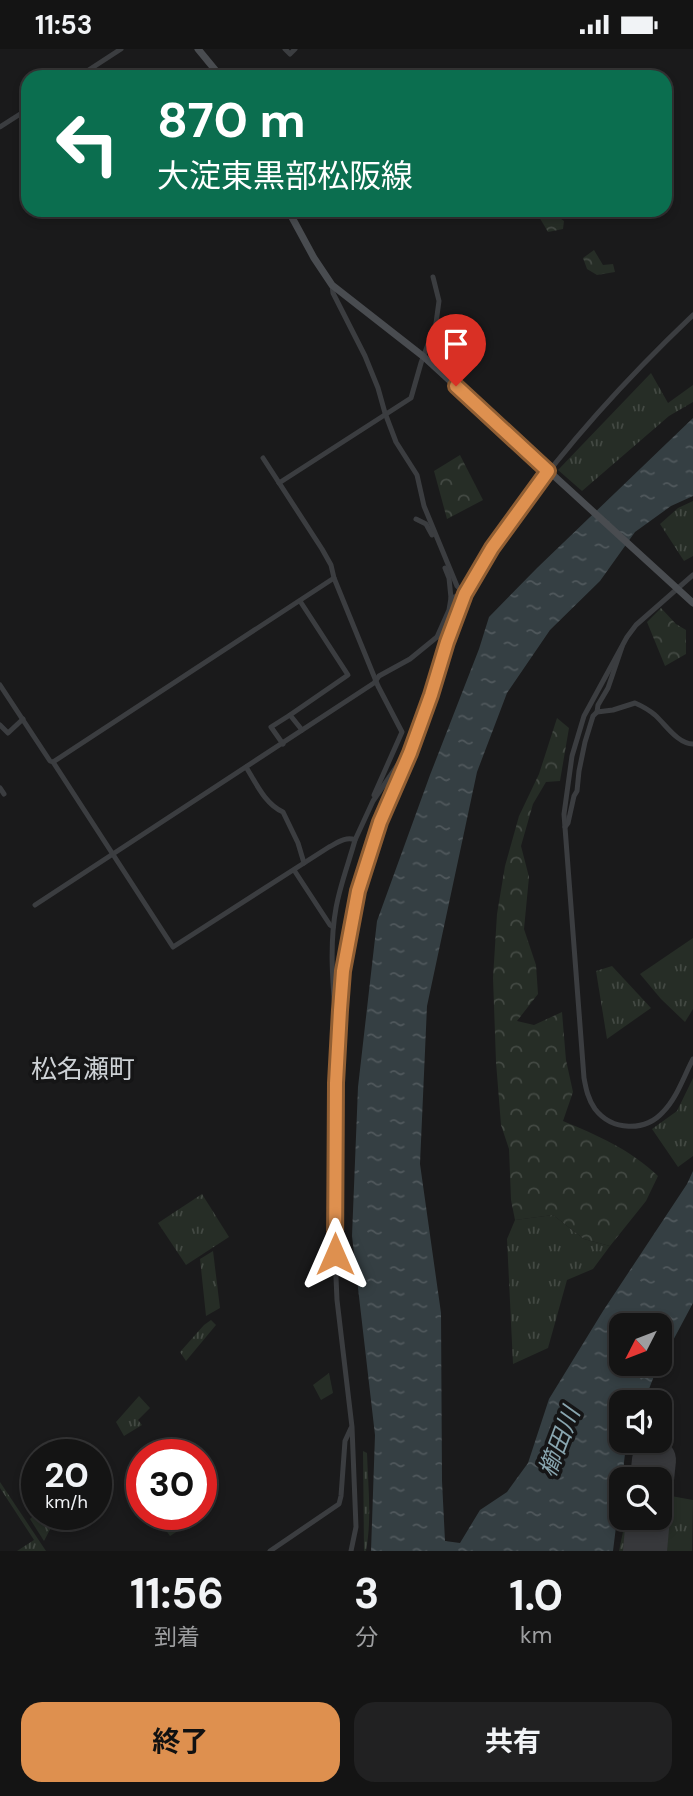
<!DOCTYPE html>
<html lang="ja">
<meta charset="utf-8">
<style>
:root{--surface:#141414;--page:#212122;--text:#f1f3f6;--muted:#9d9ea0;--line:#333334;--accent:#de904f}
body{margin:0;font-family:"DM Sans","Noto Sans JP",sans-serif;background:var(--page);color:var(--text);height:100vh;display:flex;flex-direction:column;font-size:26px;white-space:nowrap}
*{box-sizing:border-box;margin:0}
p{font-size:23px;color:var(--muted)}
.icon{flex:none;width:38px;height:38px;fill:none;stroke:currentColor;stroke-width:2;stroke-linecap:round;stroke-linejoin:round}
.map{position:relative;height:1502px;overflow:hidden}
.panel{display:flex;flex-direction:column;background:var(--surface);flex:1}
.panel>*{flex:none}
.hud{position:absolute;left:21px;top:21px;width:651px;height:147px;border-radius:21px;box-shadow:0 4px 10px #0003,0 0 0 2px var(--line);background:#0b6e4f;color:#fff;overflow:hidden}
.needle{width:46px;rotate:228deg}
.controls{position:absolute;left:609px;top:1264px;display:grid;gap:14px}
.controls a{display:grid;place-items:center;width:63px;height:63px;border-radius:14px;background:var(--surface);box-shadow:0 4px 10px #0003,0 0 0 2px var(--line);font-size:35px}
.speed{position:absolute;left:21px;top:1390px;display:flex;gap:14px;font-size:35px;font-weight:700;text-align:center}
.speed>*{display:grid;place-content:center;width:91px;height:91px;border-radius:50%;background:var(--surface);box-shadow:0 4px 10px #0003,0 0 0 2px var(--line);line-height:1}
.speed small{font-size:18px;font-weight:400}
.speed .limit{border:10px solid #d22;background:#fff;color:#111}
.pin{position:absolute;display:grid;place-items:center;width:60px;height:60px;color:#fff;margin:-72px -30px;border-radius:50% 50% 50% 0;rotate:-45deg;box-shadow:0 0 7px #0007}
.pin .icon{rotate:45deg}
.me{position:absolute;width:77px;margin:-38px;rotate:0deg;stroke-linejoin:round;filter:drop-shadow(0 0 5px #0008)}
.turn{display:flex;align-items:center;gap:24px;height:147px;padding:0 21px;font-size:32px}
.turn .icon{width:91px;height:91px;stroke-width:2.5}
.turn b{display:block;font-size:49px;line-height:60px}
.eta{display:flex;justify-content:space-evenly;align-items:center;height:119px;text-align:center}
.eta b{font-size:42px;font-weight:700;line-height:49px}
.button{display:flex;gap:14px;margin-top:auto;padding:14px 21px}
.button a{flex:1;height:80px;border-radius:21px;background:var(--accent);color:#111;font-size:28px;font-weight:700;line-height:80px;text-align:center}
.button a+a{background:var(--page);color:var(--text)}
.status{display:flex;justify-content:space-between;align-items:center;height:49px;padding:0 35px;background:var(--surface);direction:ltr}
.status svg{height:19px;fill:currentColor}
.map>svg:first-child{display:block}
</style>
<div class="status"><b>11:53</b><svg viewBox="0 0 49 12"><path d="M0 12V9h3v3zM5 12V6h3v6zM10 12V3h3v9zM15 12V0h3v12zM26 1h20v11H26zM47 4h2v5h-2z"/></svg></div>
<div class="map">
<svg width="693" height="1502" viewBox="0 0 693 1502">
<defs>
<pattern id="grass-tufts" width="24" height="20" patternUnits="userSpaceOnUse" patternTransform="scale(1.75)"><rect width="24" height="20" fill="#262d26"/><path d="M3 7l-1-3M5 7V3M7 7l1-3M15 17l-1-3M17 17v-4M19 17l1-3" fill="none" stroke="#434943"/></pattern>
<pattern id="forest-crowns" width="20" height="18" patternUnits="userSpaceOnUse" patternTransform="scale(1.75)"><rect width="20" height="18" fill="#262d26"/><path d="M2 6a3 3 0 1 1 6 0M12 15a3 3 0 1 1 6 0" fill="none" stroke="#434943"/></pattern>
<pattern id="water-ripples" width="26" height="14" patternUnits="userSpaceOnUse" patternTransform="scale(1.75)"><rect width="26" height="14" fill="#353f43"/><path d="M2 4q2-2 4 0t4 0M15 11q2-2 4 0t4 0" fill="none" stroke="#50585c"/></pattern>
</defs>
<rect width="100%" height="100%" fill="#1a1a1b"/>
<g fill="url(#grass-tufts)">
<path d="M 651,324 L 668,354 L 693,336 L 693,353 L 669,367 L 582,442 L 558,421 Z"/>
<path d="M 693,452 L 693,507 L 684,512 L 660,475 L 678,459 Z"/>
<path d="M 693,889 L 693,960 L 685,973 L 661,950 L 640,925 Z"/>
<path d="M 612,917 L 651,959 L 607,990 L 596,922 Z"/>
<path d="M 693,1029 L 693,1107 L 678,1118 L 652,1080 L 677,1062 Z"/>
<path d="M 202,1145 L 229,1188 L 186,1216 L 158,1174 Z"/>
<path d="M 553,1166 L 584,1190 L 610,1197 L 593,1220 L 567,1231 L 548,1299 L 513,1315 L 507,1190 L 515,1171 Z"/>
<path d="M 213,1202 L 220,1259 L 206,1267 L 200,1210 Z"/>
<path d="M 211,1271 L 216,1276 L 186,1312 L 180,1303 L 204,1276 Z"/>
<path d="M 329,1324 L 333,1344 L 321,1351 L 313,1336 Z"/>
<path d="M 139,1347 L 150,1359 L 138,1371 L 142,1376 L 124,1387 L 116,1373 Z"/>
<path d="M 363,1402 L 367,1404 C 368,1436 372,1470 366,1502 L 364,1502 Z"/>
<path d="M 0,1433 L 46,1502 L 17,1502 L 34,1491 L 0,1439 Z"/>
<path d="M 201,1444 L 212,1460 L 170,1487 L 156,1467 L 156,1465 L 201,1465 Z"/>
<path d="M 660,1445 L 693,1451 L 692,1502 L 649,1502 L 653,1468 L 660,1468 Z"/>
<path d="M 37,1463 L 37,1465 L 58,1465 L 44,1492 L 30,1470 Z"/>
<path d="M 626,1468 L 643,1468 L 639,1502 L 619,1502 Z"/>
</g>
<g fill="url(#forest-crowns)">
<path d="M 535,161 L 552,161 L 554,165 L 564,172 L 563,180 L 548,183 Z"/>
<path d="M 594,201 L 603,216 L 613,215 L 615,223 L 597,226 L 587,220 L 583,209 Z"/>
<path d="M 460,406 L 483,451 L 447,470 L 434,422 Z"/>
<path d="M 661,559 L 676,575 L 686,581 L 686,605 L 665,617 L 647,573 Z"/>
<path d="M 557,669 L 569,679 L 560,732 L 546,733 L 533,755 L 521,797 L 529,828 L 524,880 L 536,916 L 538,945 L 517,972 L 534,976 L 562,963 L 566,1011 L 573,1043 L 563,1072 C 597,1086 631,1101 658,1127 L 646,1152 L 610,1197 L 584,1190 L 553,1166 L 515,1171 L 511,1151 L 509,1100 L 501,1076 L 496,1013 L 493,929 L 497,865 L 505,817 L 519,767 L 539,725 Z"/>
</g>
<path fill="url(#water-ripples)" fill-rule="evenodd" d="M 693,369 L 693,447 L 671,457 L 635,483 L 600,532 L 550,581 L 507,644 L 477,723 L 427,957 L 420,1115 L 441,1264 L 442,1432 L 445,1492 L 460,1494 L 480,1461 L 507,1443 L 528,1414 L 549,1350 L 603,1262 L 687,1135 L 693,1122 L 693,1254 L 654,1327 L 644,1353 L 621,1353 L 621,1391 L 630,1391 L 625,1405 L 613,1502 L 371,1502 L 375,1386 L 352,1187 L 358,1038 L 377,872 L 430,726 L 479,600 L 489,568 L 537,519 ZM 621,1276 L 660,1276 L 660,1314 L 621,1314 Z"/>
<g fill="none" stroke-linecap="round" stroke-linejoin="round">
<g stroke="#37383b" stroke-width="44">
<path d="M 652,1430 L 654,1411"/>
<path d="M 645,1502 L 648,1468"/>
</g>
<g stroke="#3b3d40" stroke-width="5">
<path d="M 285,0 L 290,5 L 295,0"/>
<path d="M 78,28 L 121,0"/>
<path d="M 0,78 L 28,60"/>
<path d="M 332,236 L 333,244 L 365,307 L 378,339 L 385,364 L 396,393 L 417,426 L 424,457 L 457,537 L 465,545"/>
<path d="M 263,409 L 322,500 L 331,516 L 334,529 L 378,637 L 402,683 L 374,746"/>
<path d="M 279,434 L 411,349 L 421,314 L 436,274 L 439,252 L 433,228"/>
<path d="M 416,470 L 426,475 L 432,486"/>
<path d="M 445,519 L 449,529 L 451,549"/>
<path d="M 693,526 L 636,576 L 627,588 L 584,667 L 572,707 L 564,765 L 584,1029 C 586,1040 588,1050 595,1060 C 612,1082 645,1083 663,1063 C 677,1049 684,1027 693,1010"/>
<path d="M 622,598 L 608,639 L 598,656 L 597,663 L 613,661 L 635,654 C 642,657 649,661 655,666 C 666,676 678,695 693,695"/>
<path d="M 0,636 L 50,712 L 53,713 L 173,898 L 329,798 C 337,794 346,787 355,791 L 373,752 L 405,705 L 409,704"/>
<path d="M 290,666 L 348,626 L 300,552"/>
<path d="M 0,676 L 8,684 L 23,670"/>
<path d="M 283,695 L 271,678 L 290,666 L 302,681"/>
<path d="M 53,713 L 334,529"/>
<path d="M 246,718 C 256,734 265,755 283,763 L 298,794 L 304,814"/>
<path d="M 0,739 L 4,745"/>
<path d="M 565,778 L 568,774 L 574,747 L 577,742 L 579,722 L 585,693 L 593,667 L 597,663"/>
<path d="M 294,821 L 330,876 L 333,878"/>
<path d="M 35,856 L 374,634 L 379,627 L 410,610 L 437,588 L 449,561 L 451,549 L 465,545"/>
<path d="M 338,980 L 336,975 C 333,936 329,897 336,859 C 340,836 349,813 355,791"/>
<path d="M 270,1502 L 339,1455 L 341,1447 L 345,1392 L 351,1379"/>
<path d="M 351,1502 L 356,1478 L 352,1378 L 337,1251 L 335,1205 L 336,1034 L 343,922 L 358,842 L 374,789 L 409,704 L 460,557 C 475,522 497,492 519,462 C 570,391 630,326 693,266"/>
</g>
<g stroke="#494c50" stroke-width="7">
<path d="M 198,0 L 221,28"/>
<path d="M 288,161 L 314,209 L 332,236 L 424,308 L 693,554"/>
</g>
</g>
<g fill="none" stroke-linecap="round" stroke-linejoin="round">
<defs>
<path id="route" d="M 335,1205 L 336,1034 L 340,961 L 343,922 L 358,842 L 380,773 L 410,704 L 431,646 L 447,593 L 465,545 L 492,499 L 548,422 L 456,337"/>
</defs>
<use href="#route" stroke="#905e33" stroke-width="18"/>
<use href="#route" stroke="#de904f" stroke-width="12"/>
</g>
<g text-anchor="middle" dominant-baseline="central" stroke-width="7" stroke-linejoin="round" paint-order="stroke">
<g font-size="24" font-style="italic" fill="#89a6b0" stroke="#151516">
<text transform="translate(559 1393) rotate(-69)">櫛田川</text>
</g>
<g font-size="26" fill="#ced2d6" stroke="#151516">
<text x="83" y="1020">松名瀬町</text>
</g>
</g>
</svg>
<div class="controls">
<a><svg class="needle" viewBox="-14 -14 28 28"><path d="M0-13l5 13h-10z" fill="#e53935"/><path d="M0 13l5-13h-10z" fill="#9d9ea0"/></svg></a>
<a><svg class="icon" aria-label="sound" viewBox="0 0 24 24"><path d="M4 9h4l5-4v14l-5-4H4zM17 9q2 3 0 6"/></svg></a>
<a><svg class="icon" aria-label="search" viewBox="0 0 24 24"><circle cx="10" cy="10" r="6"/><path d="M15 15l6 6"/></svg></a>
</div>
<div class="speed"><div>20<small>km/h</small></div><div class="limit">30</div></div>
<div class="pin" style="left:456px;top:337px;background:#d93025"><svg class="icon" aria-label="arrive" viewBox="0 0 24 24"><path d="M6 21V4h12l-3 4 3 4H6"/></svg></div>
<svg class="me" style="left:335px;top:1205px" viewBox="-20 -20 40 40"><path d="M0-17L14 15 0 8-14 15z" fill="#de904f" stroke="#fff" stroke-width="4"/></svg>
<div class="hud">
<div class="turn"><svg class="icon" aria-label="left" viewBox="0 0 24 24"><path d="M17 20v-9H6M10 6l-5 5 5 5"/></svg><div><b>870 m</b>大淀東黒部松阪線</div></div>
</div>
</div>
<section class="panel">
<div class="eta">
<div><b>11:56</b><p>到着</p></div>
<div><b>3</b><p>分</p></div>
<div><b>1.0</b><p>km</p></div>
</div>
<div class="button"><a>終了</a><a>共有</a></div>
</section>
